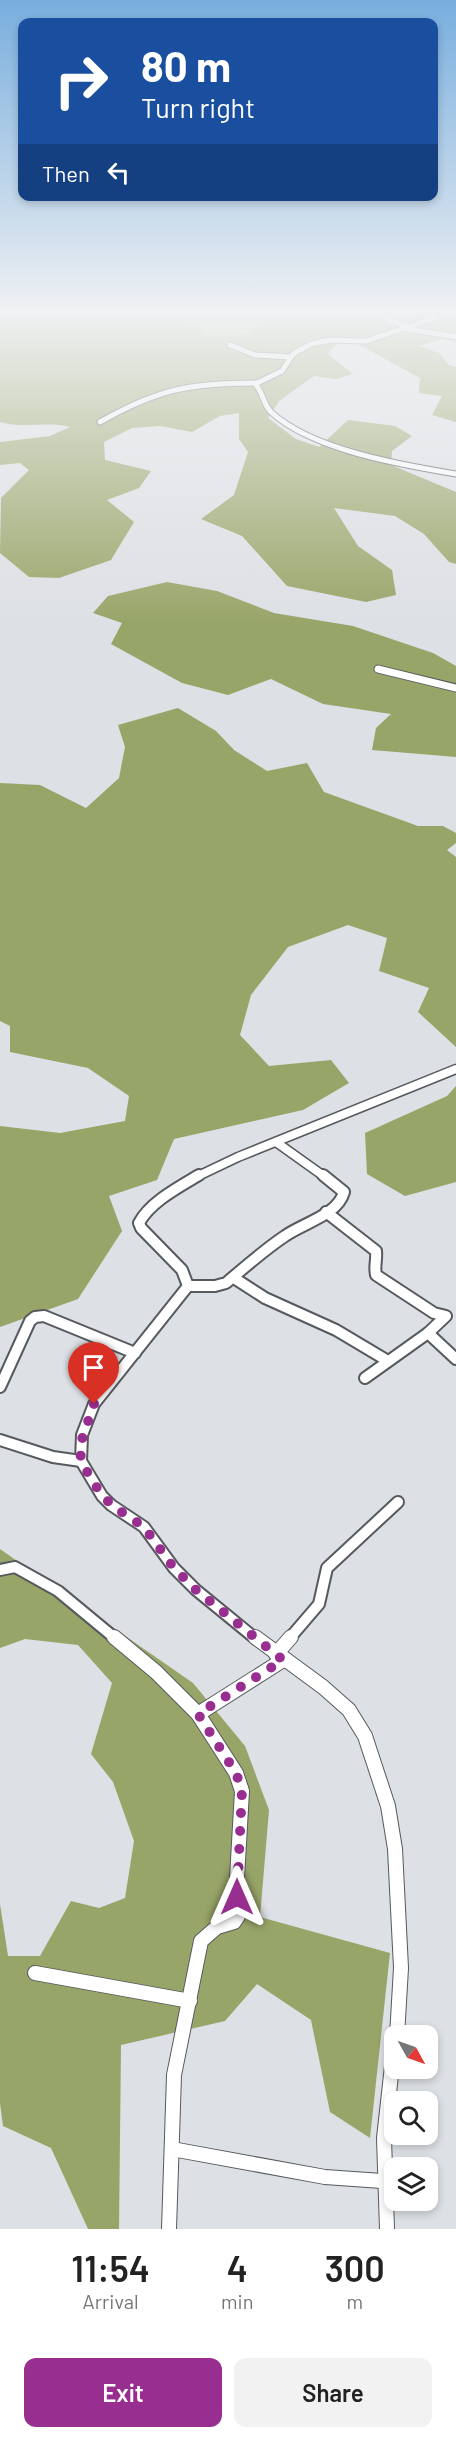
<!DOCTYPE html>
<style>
:root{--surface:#fff;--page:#f2f2f2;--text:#222;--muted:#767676;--accent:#992e91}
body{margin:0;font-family:Barlow,sans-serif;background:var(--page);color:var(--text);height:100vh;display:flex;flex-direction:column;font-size:22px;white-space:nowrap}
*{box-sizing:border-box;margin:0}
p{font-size:20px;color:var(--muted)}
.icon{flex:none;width:33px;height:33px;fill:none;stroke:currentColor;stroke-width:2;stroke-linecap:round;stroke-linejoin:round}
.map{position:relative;height:2229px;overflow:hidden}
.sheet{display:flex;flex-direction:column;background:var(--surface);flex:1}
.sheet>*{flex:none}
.hud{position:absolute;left:18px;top:18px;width:420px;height:183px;border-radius:12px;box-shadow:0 3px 9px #0003;background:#1a4fa0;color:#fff;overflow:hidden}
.needle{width:39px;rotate:130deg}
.controls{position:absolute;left:384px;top:2025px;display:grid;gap:12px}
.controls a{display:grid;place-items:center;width:54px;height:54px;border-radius:12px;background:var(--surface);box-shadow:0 3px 9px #0003;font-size:30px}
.pin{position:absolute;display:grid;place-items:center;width:51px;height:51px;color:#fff;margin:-62px -26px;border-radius:50% 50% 50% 0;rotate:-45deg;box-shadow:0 0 6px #0007}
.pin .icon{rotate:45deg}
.me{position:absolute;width:66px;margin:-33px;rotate:0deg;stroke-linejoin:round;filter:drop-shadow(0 0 4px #0008)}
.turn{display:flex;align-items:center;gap:21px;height:126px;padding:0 24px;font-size:27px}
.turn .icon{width:78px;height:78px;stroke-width:2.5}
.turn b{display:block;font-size:42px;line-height:51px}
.then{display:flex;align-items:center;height:57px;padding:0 24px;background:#0003;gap:12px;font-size:22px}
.eta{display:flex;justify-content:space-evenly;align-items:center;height:102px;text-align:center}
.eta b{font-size:36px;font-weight:600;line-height:42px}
.primary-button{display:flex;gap:12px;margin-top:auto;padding:12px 24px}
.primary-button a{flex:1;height:69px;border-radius:12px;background:var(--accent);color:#fff;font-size:24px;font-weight:600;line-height:69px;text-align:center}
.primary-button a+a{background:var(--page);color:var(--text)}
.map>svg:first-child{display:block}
</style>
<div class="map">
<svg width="456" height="2229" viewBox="0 0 456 2229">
<rect width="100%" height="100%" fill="#dde0e4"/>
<path fill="#bac78d" d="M 324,312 L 304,318 L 280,318 L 251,334 L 207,336 L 179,313 Z"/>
<g fill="#98a568">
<path d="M 0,312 L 184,312 L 180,313 L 207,336 L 251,334 L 260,322 L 280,318 L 304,318 L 324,312 L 456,312 L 456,341 L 442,339 L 419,346 L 439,353 L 449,365 L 456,367 L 456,422 L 432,415 L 442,396 L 419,393 L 420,378 L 356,343 L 338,343 L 328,354 L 353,374 L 336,379 L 314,376 L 279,401 L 268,418 L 296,439 L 319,447 L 348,420 L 395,426 L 412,436 L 392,451 L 391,465 L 456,492 L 456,564 L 449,562 L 424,534 L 395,516 L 334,508 L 358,546 L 392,570 L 396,595 L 366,602 L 287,586 L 242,536 L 201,519 L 234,495 L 248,452 L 239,439 L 239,413 L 220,416 L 192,432 L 160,426 L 132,428 L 104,442 L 105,460 L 151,471 L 139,488 L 107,500 L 134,522 L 111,560 L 59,578 L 29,577 L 0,553 L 1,498 L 29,470 L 20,463 L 0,465 L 0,442 L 50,436 L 70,427 C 46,421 23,429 0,422 Z"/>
<path d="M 167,582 L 217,591 L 274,613 L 353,626 L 433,653 L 456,666 L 456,757 L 372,750 L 376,728 L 391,714 L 323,704 L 271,679 L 228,695 L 182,683 L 111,644 L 122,623 L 93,613 L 108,596 Z"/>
<path d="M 178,708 L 216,731 L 234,750 L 267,771 L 307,763 L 324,792 L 418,826 L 443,826 L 456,833 L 456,843 L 447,850 L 456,857 L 456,1047 L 418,1012 L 429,988 L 379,971 L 387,938 L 348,925 L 288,947 L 251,995 L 240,1035 L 269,1066 L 331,1060 L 349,1083 L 303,1110 L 174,1139 L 157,1180 L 109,1196 L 122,1231 L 78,1299 L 0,1327 L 0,1126 L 60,1133 L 125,1121 L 129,1096 L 88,1068 L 10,1052 L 10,1026 L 0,1021 L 0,783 L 40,785 L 86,808 L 119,778 L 125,747 L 118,725 Z"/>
<path d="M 456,1086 L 456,1182 L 405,1196 L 367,1174 L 365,1133 L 447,1096 Z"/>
<path d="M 0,1549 L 193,1683 L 245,1746 L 269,1810 L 260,1917 L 390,1953 L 370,2138 L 330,2112 L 311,2020 L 257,1984 L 225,2021 L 121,2045 L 119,2229 L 88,2229 L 51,2148 L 3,2126 L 0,2103 L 0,1904 L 8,1956 L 40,1956 L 71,1901 L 99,1908 L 125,1898 L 134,1841 L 113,1782 L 91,1754 L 112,1683 L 78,1645 L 25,1639 L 0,1648 Z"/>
</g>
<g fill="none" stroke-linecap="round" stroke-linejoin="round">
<defs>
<g id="minor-far4">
<path d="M 431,312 L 435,318 L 366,341 L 330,340 L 311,344 L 293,354 L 282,371 L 255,384 C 263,392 263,404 271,412 C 312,450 402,465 456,474"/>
<path d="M 389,320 L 409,327"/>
<path d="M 408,329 L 456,337"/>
<path d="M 230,345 L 255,355 L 291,357"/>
<path d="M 100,422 C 158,389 190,383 257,383"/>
</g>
<path id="minor-far3" d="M 378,669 L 456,688"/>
<g id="minor-far2">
<path d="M 276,1142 L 325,1177"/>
<path d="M 196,1177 L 238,1157 L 456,1069"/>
</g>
<g id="minor-far1">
<path d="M 199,1175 C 179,1187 150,1202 139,1223 L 141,1228 L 182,1270 L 188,1286 L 94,1404 L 82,1435 L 81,1461 L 102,1496 L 111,1505 L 144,1527 L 174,1568 L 196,1590 L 256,1639"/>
<path d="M 326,1212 L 376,1251 C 377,1260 374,1266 376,1275 L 434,1313 L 446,1316 L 428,1333 L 365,1378"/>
<path d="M 234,1278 L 265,1298 L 336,1330 L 388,1361"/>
<path d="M 188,1286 L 215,1286 L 226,1283 C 245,1267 264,1250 285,1236 C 303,1223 338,1215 344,1192 L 323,1175"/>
<path d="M 428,1333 L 456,1359"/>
<path d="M 0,1387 L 30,1321 L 35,1317 L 44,1316 L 135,1353"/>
<path d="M 0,1440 L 53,1457 L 81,1461"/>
<path d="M 0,1570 L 15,1567 L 58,1591 L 116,1639"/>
<path d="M 289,1639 L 319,1604 L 327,1568 L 398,1502"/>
</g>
<g id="minor">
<path d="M 114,1637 L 156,1672 L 198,1714 L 236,1773 L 242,1791 L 237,1878 L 238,1916 L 234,1922 L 217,1927 L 201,1941 L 174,2075 L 169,2229"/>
<path d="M 255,1637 L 323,1687 L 349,1710 L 365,1736 L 388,1806 L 395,1849 L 401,1968 L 397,2036"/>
<path d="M 276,1654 L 291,1637"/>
<path d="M 198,1714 L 283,1660"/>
<path d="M 35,1973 L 190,2001"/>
<path d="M 172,2149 L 325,2177 L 382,2181"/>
<path d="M 387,2229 L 384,2138 L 394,2048"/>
</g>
</defs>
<use href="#minor-far4" stroke="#56595d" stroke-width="7"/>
<use href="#minor-far3" stroke="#56595d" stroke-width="9"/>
<use href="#minor-far2" stroke="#56595d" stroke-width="11"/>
<use href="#minor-far1" stroke="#56595d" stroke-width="14"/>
<use href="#minor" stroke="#56595d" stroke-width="16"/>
<use href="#minor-far4" stroke="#fff" stroke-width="5"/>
<use href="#minor-far3" stroke="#fff" stroke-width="7"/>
<use href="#minor-far2" stroke="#fff" stroke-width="8"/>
<use href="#minor-far1" stroke="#fff" stroke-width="10"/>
<use href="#minor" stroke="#fff" stroke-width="14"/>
</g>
<linearGradient id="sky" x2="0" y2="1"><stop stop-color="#78aede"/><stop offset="0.5" stop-color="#f0f1f3"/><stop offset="1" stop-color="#f0f1f3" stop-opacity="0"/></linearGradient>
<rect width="456" height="624" fill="url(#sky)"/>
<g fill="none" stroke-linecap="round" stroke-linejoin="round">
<path stroke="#992e91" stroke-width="10" stroke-dasharray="0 18" d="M 94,1404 L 80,1445 L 81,1461 L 94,1484 L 111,1505 L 144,1527 L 174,1568 L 196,1590 L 283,1660 L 198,1714 L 236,1773 L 242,1791 L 237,1897"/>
</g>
</svg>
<div class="controls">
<a><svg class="needle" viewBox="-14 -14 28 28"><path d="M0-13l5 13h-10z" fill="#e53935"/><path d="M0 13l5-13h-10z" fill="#767676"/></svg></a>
<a><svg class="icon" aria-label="search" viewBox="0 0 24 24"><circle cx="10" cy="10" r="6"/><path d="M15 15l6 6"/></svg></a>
<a><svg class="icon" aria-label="layers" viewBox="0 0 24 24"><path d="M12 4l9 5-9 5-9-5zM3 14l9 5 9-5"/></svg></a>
</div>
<div class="pin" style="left:94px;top:1404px;background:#d93025"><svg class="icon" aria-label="arrive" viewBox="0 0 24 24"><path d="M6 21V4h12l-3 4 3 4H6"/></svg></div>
<svg class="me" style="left:237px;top:1897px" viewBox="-20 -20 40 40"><path d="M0-17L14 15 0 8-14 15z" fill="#992e91" stroke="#fff" stroke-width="4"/></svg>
<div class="hud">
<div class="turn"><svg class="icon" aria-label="right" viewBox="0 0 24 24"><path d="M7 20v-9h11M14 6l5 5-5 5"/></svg><div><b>80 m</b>Turn right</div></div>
<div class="then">Then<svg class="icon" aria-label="left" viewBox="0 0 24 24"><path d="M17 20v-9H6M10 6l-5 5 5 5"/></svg></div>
</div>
</div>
<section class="sheet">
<div class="eta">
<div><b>11:54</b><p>Arrival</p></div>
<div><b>4</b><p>min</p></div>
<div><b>300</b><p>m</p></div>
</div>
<div class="primary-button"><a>Exit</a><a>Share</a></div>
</section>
